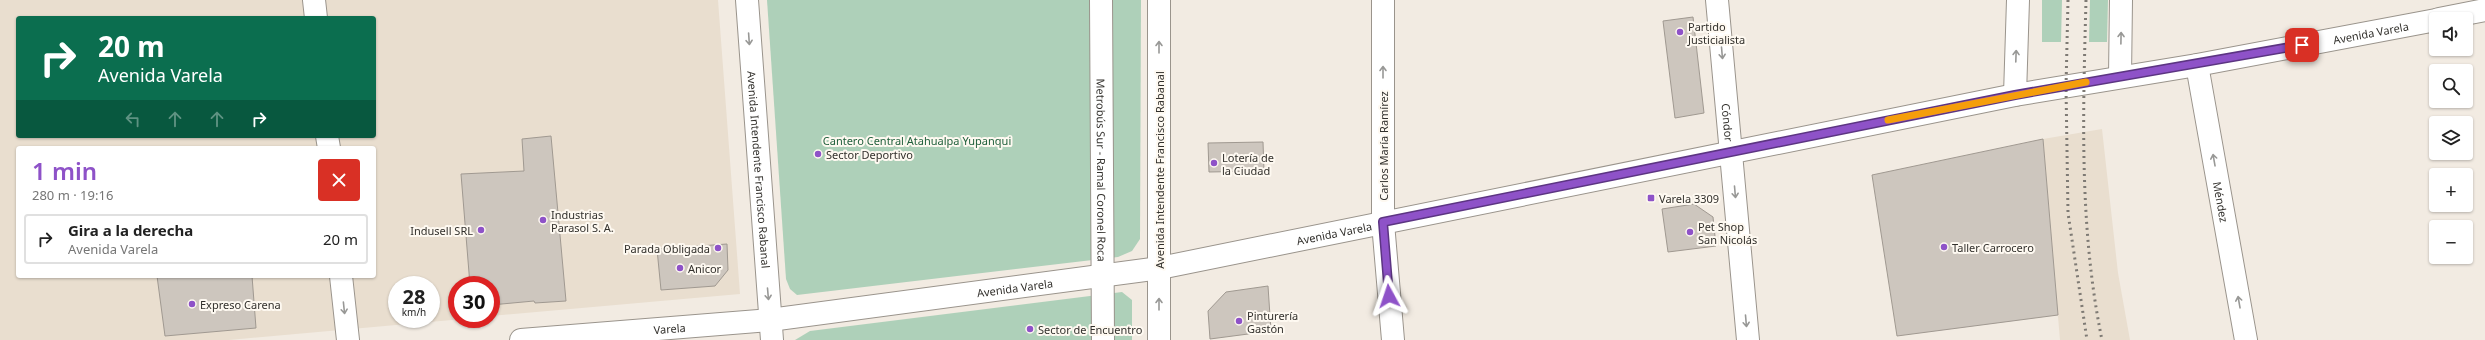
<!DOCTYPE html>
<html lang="es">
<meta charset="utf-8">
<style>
:root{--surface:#fff;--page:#f6f6f6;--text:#222;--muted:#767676;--line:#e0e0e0;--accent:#8e52c8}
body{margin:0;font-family:"Noto Sans",sans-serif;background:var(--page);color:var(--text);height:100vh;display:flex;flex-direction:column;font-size:15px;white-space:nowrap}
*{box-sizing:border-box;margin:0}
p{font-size:13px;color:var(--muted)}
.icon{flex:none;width:22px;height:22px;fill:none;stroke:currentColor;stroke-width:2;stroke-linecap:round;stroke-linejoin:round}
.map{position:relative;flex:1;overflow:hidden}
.panel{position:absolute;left:16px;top:146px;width:360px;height:132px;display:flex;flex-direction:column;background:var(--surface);border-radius:4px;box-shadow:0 1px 3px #0004}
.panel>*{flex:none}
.banner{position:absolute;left:16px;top:16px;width:360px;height:122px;border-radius:4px;box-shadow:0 1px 3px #0004;background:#0b6e4f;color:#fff;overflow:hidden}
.tools{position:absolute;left:2429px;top:12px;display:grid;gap:8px}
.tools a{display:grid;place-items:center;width:44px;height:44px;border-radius:4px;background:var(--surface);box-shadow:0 1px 3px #0004;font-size:20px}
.speed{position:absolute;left:388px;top:276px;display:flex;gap:8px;font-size:20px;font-weight:700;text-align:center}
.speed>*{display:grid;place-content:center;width:52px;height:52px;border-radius:50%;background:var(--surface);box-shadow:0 1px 3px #0004;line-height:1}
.speed small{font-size:10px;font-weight:400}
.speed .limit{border:6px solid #d22;background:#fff;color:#111}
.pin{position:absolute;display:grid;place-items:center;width:34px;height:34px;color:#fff;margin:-17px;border-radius:8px;box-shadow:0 2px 6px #0006}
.me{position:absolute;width:44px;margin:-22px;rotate:355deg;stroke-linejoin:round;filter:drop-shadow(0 0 3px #0008)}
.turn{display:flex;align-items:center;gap:14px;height:84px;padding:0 16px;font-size:18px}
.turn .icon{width:52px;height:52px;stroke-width:2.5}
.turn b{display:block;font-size:28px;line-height:34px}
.lanes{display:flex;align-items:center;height:38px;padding:0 16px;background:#0003;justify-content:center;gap:20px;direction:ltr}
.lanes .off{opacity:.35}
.round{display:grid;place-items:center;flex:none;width:42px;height:42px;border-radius:4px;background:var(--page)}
.summary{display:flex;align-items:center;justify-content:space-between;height:68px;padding:0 16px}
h1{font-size:24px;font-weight:600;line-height:30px;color:var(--accent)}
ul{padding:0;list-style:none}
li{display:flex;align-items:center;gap:12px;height:50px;margin:0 8px 6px;padding:0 8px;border:2px solid var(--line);border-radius:4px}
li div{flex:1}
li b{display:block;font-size:15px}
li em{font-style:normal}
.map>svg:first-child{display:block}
</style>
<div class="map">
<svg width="2485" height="340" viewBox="0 0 2485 340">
<rect width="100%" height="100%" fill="#f2ebe2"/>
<g fill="#e9decf" fill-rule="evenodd">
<path d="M 0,0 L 718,0 L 740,294 L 491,316 L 491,285 L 457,285 L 457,319 L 463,319 L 229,340 L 0,340 ZM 18,18 L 374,18 L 374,136 L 18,136 ZM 18,148 L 374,148 L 374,276 L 18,276 ZM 397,285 L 431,285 L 431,319 L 397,319 Z"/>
<path d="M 2102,129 L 2118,273 L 2130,340 L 2060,340 L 2043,139 Z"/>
</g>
<g fill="#aed0b9">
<path d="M 767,0 L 1141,0 L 1140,239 L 1132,251 L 1118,257 L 797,295 L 790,289 L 786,279 Z"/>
<path d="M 2042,0 L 2062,0 L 2061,42 L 2042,42 Z"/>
<path d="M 2090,0 L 2108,0 L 2107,42 L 2089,42 Z"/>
<path d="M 1122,292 L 1132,300 L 1132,340 L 795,340 L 810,331 Z"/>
</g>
<g fill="#cdc6be" stroke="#a09991">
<path d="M 1693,17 L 1704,113 L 1675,118 L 1663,21 Z"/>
<path d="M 551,136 L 566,301 L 535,303 L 534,301 L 491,305 L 491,285 L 470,285 L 461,174 L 524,171 L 522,139 Z"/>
<path d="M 2043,139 L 2058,315 L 1897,336 L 1872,175 Z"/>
<path d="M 1263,142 L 1264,171 L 1209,172 L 1208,143 Z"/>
<path d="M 1694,204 L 1713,217 L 1716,246 L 1668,252 L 1662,209 Z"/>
<path d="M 727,244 L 728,270 L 715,286 L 661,290 L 657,249 Z"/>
<path d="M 157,276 L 252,276 L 256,328 L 165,336 Z"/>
<path d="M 1268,286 L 1271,331 L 1210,339 L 1208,311 L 1226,292 Z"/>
</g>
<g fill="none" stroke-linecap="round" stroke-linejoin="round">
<defs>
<g id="minor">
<path d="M 314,0 L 316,18"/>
<path id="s1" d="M 1101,0 L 1103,340"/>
<path d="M 1383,0 L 1383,223 L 1393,340"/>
<path id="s2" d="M 1717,0 L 1748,340"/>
<path id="s3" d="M 2197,65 L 2246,340"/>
<path d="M 2120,77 L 2121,0"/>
<path d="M 2015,95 L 2018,0"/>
<path d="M 327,136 L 329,148"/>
<path d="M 341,276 L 348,340"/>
<path id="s4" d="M 521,340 L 770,320"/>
</g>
<g id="major">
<path id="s5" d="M 747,0 L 772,340"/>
<path d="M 2439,19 L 2485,10"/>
<path id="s6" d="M 770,320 L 1160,268 L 2015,95 L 2197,65 L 2436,20"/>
<path d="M 1159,340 L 1159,0"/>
</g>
</defs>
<use href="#minor" stroke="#9a948c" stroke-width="24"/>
<use href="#major" stroke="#9a948c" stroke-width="24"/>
<use href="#minor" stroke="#fff" stroke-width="22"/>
<use href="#major" stroke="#fff" stroke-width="22"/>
<g stroke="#7e7a74" stroke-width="3" stroke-dasharray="2 4" stroke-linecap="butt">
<path d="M 2068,0 L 2066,87 L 2068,213 L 2087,340"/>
<path d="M 2086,0 C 2083,114 2079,228 2102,340"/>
</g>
</g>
<defs><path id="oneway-shaft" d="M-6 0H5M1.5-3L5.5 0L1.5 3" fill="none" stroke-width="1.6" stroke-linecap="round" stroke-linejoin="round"/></defs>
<g stroke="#989896">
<use href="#oneway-shaft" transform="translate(2121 38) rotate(-89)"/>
<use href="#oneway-shaft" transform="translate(749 39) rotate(86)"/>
<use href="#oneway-shaft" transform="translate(1159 47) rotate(-90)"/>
<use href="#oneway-shaft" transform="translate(1722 53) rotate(85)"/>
<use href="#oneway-shaft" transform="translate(2016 56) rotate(-88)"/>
<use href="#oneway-shaft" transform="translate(1383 72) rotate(-90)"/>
<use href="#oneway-shaft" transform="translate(2214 160) rotate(-100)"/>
<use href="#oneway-shaft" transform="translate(1735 192) rotate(85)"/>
<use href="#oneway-shaft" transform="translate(768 294) rotate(85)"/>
<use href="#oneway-shaft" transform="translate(2239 302) rotate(-100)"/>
<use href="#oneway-shaft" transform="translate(1159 304) rotate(-90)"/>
<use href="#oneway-shaft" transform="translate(344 308) rotate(84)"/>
<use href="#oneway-shaft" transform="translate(1746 321) rotate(85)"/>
</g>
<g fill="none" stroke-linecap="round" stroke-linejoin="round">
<defs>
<path id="route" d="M 1389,296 L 1383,222 L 2015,95 L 2302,45"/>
</defs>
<use href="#route" stroke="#5c3582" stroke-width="10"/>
<use href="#route" stroke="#8e52c8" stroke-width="7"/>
<path stroke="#f59e0b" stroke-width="7" d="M 1888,120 L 2086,82"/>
</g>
<g fill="#8e52c8" stroke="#fef9f1" stroke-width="1.5">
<circle cx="1680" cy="32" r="4"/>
<circle cx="818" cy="154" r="4"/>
<circle cx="1214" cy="163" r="4"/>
<rect x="1647" y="194" width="8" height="8" rx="2"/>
<circle cx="543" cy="220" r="4"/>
<circle cx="481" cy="230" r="4"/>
<circle cx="1690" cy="232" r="4"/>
<circle cx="1944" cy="247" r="4"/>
<circle cx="718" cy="248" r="4"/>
<circle cx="680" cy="268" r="4"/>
<circle cx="192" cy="304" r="4"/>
<circle cx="1239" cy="321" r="4"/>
<circle cx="1030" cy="329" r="4"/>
</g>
<g text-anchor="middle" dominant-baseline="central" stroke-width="4" stroke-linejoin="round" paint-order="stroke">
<g font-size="11" fill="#32302c" stroke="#fef9f1" text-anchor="start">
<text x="1688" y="26">Partido<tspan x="1688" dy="13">Justicialista</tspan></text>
<text x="826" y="154">Sector Deportivo</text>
<text x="1222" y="157">Lotería de<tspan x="1222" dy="13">la Ciudad</tspan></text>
<text x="1659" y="198">Varela 3309</text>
<text x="551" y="214">Industrias<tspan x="551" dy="13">Parasol S. A.</tspan></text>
<text x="1698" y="226">Pet Shop<tspan x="1698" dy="13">San Nicolás</tspan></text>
<text x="473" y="230" text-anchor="end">Indusell SRL</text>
<text x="1952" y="247">Taller Carrocero</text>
<text x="710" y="248" text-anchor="end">Parada Obligada</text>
<text x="688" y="268">Anicor</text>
<text x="200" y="304">Expreso Carena</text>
<text x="1247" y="315">Pinturería<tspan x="1247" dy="13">Gastón</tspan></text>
<text x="1038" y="329">Sector de Encuentro</text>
</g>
<g font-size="11" fill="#32302c" stroke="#fef9f1">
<text stroke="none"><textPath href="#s6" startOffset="1627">Avenida Varela</textPath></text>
<text stroke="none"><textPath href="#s2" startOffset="123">Cóndor</textPath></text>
<text transform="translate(1383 146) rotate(-90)">Carlos María Ramírez</text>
<text stroke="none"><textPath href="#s5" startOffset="170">Avenida Intendente Francisco Rabanal</textPath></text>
<text stroke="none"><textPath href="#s1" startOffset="170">Metrobús Sur - Ramal Coronel Roca</textPath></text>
<text transform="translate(1159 170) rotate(-90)">Avenida Intendente Francisco Rabanal</text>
<text stroke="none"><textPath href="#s3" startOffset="139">Méndez</textPath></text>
<text stroke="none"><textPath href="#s6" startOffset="571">Avenida Varela</textPath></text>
<text stroke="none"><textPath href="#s6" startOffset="247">Avenida Varela</textPath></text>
<text stroke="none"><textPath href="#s4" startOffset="149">Varela</textPath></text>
</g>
<g font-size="11" fill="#1f5f3b" stroke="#fef9f1">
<text x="917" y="140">Cantero Central Atahualpa Yupanqui</text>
</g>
</g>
</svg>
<div class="tools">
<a><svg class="icon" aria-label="sound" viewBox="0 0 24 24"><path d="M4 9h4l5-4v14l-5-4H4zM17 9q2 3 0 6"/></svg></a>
<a><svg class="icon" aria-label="search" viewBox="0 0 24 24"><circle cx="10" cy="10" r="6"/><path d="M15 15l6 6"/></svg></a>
<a><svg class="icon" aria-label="layers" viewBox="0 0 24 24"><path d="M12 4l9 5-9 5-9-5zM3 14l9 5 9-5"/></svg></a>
<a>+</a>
<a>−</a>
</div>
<div class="speed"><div>28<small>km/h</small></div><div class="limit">30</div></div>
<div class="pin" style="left:2302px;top:45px;background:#d93025"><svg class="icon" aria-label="arrive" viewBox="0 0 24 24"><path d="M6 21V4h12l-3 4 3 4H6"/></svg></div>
<svg class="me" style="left:1389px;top:296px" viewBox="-20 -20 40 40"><path d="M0-17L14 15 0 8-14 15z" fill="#8e52c8" stroke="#fff" stroke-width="4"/></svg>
<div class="banner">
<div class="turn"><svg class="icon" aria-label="right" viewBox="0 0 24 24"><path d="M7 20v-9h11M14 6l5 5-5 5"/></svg><div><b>20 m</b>Avenida Varela</div></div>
<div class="lanes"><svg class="icon off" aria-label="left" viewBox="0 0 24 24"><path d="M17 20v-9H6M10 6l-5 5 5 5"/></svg><svg class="icon off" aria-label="ahead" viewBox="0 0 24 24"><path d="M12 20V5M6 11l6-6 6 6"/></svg><svg class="icon off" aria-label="ahead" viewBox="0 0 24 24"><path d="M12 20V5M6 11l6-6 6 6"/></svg><svg class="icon" aria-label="right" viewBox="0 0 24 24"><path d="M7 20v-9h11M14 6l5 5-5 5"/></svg></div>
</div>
<section class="panel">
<div class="summary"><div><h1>1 min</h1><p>280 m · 19:16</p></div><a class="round" style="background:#d93025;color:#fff"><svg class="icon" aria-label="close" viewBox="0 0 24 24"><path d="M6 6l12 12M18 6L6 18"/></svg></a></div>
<ul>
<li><svg class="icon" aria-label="right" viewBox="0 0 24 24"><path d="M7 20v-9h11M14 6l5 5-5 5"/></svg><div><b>Gira a la derecha</b><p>Avenida Varela</p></div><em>20 m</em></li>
</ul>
</section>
</div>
